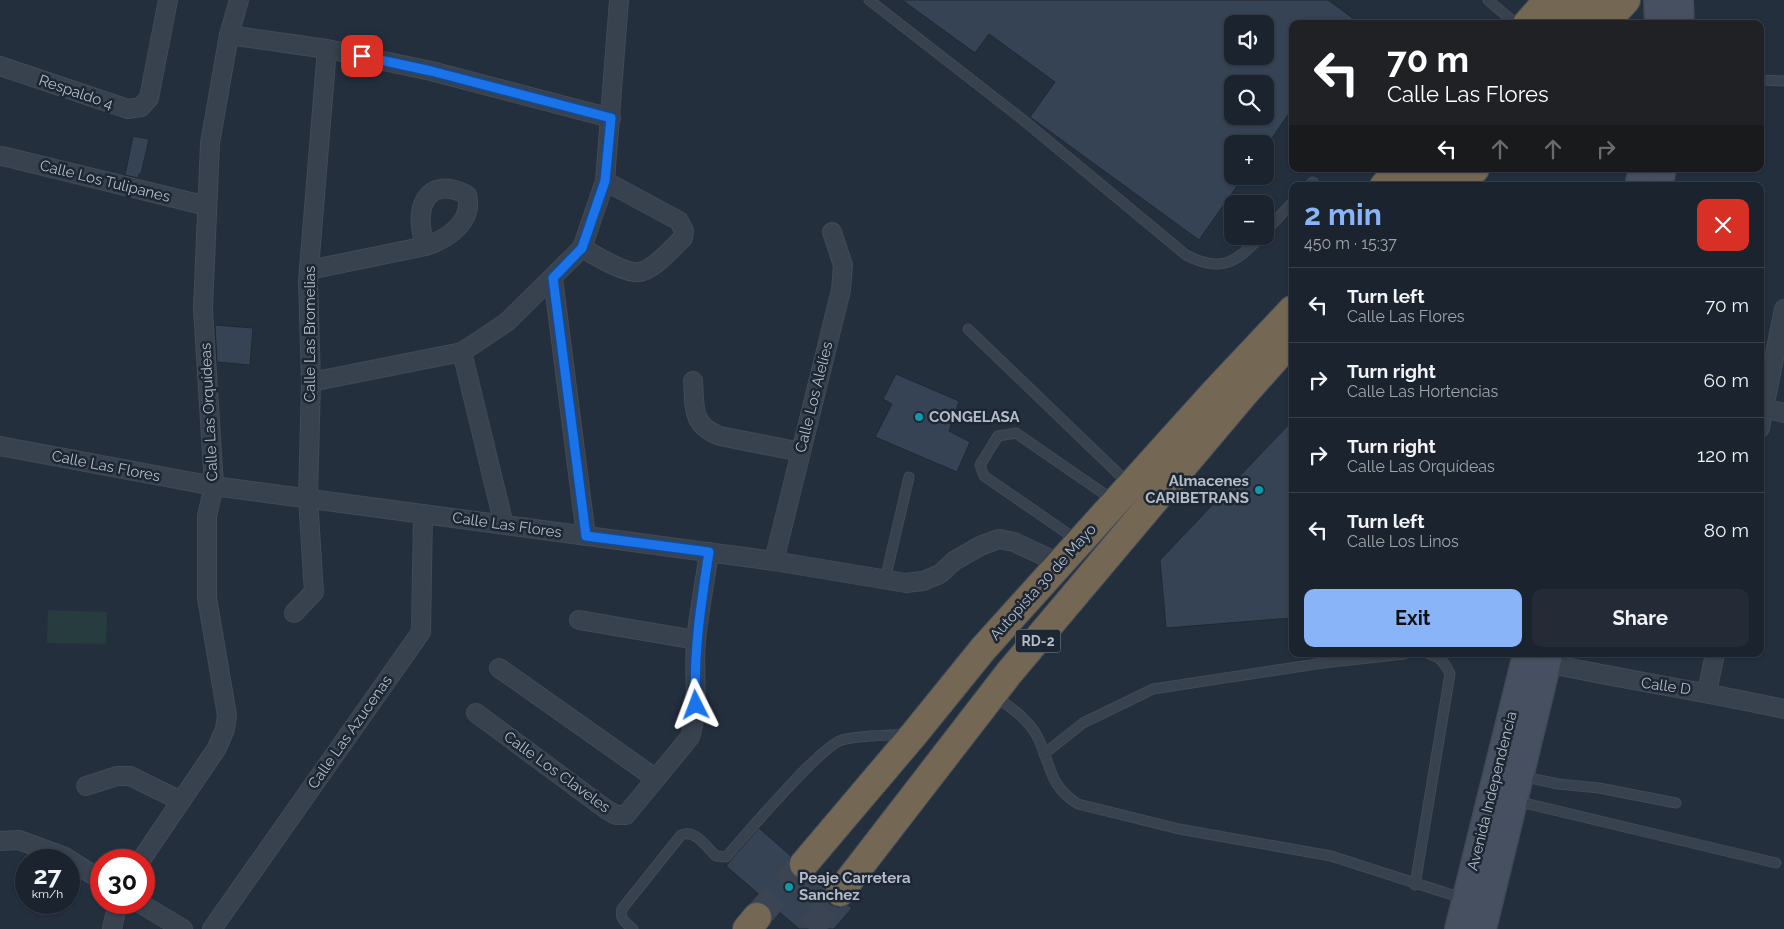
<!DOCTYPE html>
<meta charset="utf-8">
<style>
:root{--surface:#1b232e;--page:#242b36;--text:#f1f3f6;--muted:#a0a4aa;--line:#39404a;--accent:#8ab4f8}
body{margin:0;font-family:Raleway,sans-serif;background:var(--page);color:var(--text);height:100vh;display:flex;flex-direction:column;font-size:19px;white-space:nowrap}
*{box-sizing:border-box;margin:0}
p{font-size:16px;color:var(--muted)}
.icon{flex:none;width:28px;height:28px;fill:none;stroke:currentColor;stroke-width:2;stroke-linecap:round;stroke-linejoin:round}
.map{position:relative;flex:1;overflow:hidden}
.panel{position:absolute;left:1289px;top:182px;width:475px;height:475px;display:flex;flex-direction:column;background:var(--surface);border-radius:10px;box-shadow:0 1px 4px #0004,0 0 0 1px var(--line)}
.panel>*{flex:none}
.top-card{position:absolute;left:1289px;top:20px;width:475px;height:152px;border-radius:10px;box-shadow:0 1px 4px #0004,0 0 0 1px var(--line);background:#202124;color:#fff;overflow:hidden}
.controls{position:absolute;left:1224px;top:15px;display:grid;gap:10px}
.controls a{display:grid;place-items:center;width:50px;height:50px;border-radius:10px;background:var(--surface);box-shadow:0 1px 4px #0004,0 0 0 1px var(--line);font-size:25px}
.speed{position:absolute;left:15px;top:849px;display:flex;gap:10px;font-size:25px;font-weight:700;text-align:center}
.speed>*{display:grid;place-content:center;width:65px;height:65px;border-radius:50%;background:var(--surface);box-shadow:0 1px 4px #0004,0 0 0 1px var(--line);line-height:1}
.speed small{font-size:12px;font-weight:400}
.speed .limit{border:8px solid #d22;background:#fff;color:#111}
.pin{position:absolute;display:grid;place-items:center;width:42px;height:42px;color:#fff;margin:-21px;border-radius:10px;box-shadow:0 2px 8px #0006}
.me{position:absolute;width:55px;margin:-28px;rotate:357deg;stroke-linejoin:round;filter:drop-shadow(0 0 4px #0008)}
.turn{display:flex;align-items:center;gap:18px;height:105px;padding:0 15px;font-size:22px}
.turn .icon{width:65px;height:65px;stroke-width:2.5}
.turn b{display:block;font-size:35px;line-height:42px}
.lanes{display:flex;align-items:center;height:48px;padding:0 15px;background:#0003;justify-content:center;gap:25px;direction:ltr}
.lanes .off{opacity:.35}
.round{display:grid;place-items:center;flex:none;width:52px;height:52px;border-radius:10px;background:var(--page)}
.summary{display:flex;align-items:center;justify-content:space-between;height:85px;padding:0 15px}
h1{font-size:30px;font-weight:700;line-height:38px;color:var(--accent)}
.button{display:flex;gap:10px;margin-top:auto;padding:10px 15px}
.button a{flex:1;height:58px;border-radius:10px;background:var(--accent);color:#111;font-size:20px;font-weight:700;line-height:58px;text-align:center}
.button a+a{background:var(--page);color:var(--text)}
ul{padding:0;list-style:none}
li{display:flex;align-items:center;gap:15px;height:75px;padding:0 15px;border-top:1px solid var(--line)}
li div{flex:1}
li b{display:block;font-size:19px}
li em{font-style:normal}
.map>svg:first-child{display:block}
</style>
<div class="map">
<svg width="1784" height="929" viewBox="0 0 1784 929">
<rect width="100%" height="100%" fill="#242f3e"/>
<path fill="#263c3f" d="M 48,610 L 107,612 L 106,644 L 47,643 Z"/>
<g fill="#364354" stroke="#1f2835" fill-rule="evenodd">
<path d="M 902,0 L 1328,0 L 1361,24 L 1292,24 L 1292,109 L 1268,144 L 1232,144 L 1232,176 L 1244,176 L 1199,240 L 1030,117 L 1055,82 L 989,34 L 975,53 ZM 1232,24 L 1265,24 L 1265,56 L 1232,56 ZM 1232,84 L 1265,84 L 1265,116 L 1232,116 Z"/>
<path d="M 133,136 L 149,139 L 141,174 L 139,174 L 138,178 L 125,175 Z"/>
<path d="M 215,325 L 253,328 L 250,365 L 217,362 Z"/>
<path d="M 896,374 L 959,401 L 949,431 L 970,442 L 957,472 L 875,437 L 892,404 L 883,399 Z"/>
<path d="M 1292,421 L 1292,618 L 1166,628 L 1160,560 Z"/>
<path d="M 759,828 L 791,856 L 789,869 L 794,876 L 802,879 L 814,875 L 826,886 L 825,897 L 830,904 L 838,907 L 848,905 L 852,908 L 834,929 L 799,929 L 726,866 Z"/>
</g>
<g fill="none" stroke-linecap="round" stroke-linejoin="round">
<g stroke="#3a4453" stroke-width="28" stroke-dasharray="28 14" stroke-linecap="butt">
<path d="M 757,917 L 804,864"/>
<path d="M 809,929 L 840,892"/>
</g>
<defs>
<g id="lane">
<path d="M 869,0 L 1022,119 L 1186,255 C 1221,273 1236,263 1261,236"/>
<path d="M 1488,0 L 1516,24"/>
<path d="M 1760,80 L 1784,81"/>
<path d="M 1309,186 L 1313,182"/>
<path d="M 1265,232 L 1292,203"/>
<path d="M 968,329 L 1128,483"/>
<path d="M 1077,540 L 984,476 L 980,465 L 998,436 L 1016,433 L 1113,500"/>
<path d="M 885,580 L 909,477"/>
<path d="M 995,696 C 1011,708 1027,718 1037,736 C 1052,765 1047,784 1078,804 L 1179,829 L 1331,856 L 1465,899"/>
<path d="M 1044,754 L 1083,723 L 1153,689 L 1323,663 L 1404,654"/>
<path d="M 1521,776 L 1558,784 L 1599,788 L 1676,803"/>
<path d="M 1516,801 L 1776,863"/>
<path d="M 1415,885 L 1450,674 C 1445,663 1440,657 1429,654"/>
<path d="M 633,929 C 626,923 619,919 622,909 L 681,835 C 696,829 706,847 716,856 L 726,857 C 745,836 820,746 842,740 C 862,735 887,736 907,734"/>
</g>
<g id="street">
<path d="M 229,35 L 327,49 L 431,71 L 611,118"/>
<path d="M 0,66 L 128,109 L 141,107 L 149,98 L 168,0"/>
<path d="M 2,156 L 207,206"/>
<path d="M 582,248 C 595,255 626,275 640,272 C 655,269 672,248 683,238 L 684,231 L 679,221 L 605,181"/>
<path d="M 309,270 L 426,246 C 448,239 474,221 467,195 C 425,173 412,212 426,246"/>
<path d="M 553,278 L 586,536"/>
<path d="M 462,352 L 504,525"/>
<path d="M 693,381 C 695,408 691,425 720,436 L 801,452"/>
<path d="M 311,382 L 462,352 L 507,322 L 582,248 L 605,181 L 619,0"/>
<path d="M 1760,407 L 1784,413"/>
<path d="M 1760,428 L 1784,309"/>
<path d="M 0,446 L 214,486 L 774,561 L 906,583 L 923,581 L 940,574 L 954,561 L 980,546 L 999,539 L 1014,542 L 1059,563"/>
<path d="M 774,561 L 841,290 L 843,265 L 832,232"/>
<path d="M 294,613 L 314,592 L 308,498 L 311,382 L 308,281 L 327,49"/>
<path d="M 579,620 L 696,640"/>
<path d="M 1537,661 C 1619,679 1702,691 1784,709"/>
<path d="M 499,668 L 655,778"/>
<path d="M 1707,692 L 1715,654"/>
<path d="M 476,713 L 607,810 L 616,815 L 626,815 L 690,737 C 700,706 693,673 696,641 C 699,611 705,582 709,552"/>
<path d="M 86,786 L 117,776 L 130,776 L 181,801"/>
<path d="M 0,841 L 19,840 L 65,857 L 101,880"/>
<path d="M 141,860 L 217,748 L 225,729 L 227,715 L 207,598 L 207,516 L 214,486 L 203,309 L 210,143 L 229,35 L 239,0"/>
<path d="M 138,902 L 183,929"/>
<path d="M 112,929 L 118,902"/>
<path d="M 212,929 L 421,632 L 423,514"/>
</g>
<g id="secondary">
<path d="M 1657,0 L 1658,24"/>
<path d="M 1680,0 L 1681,24"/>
<path d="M 1638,186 L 1642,169"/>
<path d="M 1659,186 L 1663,169"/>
<path d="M 1458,929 L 1526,654"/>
<path d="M 1483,929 L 1550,654"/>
</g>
<g id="highway">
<path d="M 1527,24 L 1548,0"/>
<path d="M 1551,24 L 1573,0"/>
<path d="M 1580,24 L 1601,0"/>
<path d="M 1604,24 L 1626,0"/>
<path d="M 1384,186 L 1399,169"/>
<path d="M 1405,186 L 1421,169"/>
<path d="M 1432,186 L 1448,169"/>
<path d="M 1459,186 L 1475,169"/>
<path d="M 804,864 L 915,733 L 983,649 L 1214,393 L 1292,310"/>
<path d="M 840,892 L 1009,673 L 1243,395 L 1292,340"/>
<path d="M 747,929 L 757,917"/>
</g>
</defs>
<use href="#lane" stroke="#414a57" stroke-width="11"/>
<use href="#street" stroke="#414a57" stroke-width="20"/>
<use href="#secondary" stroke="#414a57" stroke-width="28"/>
<use href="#highway" stroke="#434c59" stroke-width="30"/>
<use href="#lane" stroke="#38414e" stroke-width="9"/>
<use href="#street" stroke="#38414e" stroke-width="18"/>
<use href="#secondary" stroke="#465061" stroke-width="25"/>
<use href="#highway" stroke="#746855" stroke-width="28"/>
</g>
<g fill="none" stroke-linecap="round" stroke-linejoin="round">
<defs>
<path id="route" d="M 362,56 L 431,71 L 611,118 L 605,181 L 582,248 L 553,278 L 586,536 L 709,552 C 701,604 693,653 696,705"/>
</defs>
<use href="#route" stroke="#114b97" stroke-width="12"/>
<use href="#route" stroke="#1a73e8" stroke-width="9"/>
</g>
<g fill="#0f9aa8" stroke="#1d2633" stroke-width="2">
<circle cx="919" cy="417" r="5"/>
<circle cx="1259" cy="490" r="5"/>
<circle cx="789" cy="887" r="5"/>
</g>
<g text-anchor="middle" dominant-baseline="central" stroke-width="5" stroke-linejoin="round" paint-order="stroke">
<rect fill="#1d2633" stroke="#878f9c" stroke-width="1" x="1015.5" y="629.5" width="45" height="23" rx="4"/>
<g font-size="14" font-weight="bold" fill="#b4bcc9">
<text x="1038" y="641">RD-2</text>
</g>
<g font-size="15" fill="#b4bcc9" stroke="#1d2633">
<text transform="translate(76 92) rotate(19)">Respaldo 4</text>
<text transform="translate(105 181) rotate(14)">Calle Los Tulipanes</text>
<text transform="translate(310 334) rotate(-90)">Calle Las Bromelias</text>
<text transform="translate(814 397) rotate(-76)">Calle Los Alelíes</text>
<text transform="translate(209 412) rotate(-93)">Calle Las Orquídeas</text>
<text transform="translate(106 466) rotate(11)">Calle Las Flores</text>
<text transform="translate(507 525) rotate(8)">Calle Las Flores</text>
<text transform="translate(1043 582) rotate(-48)">Autopista 30 de Mayo</text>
<text transform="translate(1666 686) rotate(8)">Calle D</text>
<text transform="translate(350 732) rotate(-55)">Calle Las Azucenas</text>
<text transform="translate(557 772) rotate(36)">Calle Los Claveles</text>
<text transform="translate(1492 791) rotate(-76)">Avenida Independencia</text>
</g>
<g font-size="15" font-weight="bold" fill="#b4bcc9" stroke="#1d2633" text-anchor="start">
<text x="929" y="417">CONGELASA</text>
<text x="1249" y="481" text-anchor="end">Almacenes<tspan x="1249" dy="17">CARIBETRANS</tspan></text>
<text x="799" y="878">Peaje Carretera<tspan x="799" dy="17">Sanchez</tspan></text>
</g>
</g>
</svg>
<div class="controls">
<a><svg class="icon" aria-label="sound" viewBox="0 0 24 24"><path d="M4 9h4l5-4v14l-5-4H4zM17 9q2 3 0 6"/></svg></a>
<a><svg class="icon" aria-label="search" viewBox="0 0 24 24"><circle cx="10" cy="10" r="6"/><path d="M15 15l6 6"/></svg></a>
<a>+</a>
<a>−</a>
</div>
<div class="speed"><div>27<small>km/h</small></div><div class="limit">30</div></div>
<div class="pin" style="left:362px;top:56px;background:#d93025"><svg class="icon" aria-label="arrive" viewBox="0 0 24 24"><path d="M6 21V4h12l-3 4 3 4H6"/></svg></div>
<svg class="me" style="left:696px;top:705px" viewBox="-20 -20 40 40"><path d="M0-17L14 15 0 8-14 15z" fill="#1a73e8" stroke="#fff" stroke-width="4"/></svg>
<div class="top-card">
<div class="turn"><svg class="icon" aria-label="left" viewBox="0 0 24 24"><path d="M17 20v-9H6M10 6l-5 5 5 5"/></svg><div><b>70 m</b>Calle Las Flores</div></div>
<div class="lanes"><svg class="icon" aria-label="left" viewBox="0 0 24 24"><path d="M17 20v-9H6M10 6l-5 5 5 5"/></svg><svg class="icon off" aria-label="ahead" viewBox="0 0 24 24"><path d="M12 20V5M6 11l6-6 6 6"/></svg><svg class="icon off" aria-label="ahead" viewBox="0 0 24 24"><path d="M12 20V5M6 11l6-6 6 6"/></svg><svg class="icon off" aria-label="right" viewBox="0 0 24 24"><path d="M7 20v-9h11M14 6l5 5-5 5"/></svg></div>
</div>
<section class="panel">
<div class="summary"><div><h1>2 min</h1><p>450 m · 15:37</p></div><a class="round" style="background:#d93025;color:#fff"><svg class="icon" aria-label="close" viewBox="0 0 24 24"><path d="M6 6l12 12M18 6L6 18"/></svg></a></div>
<ul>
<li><svg class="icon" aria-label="left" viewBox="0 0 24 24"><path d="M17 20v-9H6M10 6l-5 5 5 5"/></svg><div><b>Turn left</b><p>Calle Las Flores</p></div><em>70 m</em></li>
<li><svg class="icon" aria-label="right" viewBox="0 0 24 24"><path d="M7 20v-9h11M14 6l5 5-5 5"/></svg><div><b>Turn right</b><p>Calle Las Hortencias</p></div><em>60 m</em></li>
<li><svg class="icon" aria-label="right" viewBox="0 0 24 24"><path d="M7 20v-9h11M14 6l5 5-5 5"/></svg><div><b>Turn right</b><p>Calle Las Orquídeas</p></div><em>120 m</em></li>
<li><svg class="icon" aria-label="left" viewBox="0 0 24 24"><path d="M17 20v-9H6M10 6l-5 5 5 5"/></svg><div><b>Turn left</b><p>Calle Los Linos</p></div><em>80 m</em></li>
</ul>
<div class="button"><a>Exit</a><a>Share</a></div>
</section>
</div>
